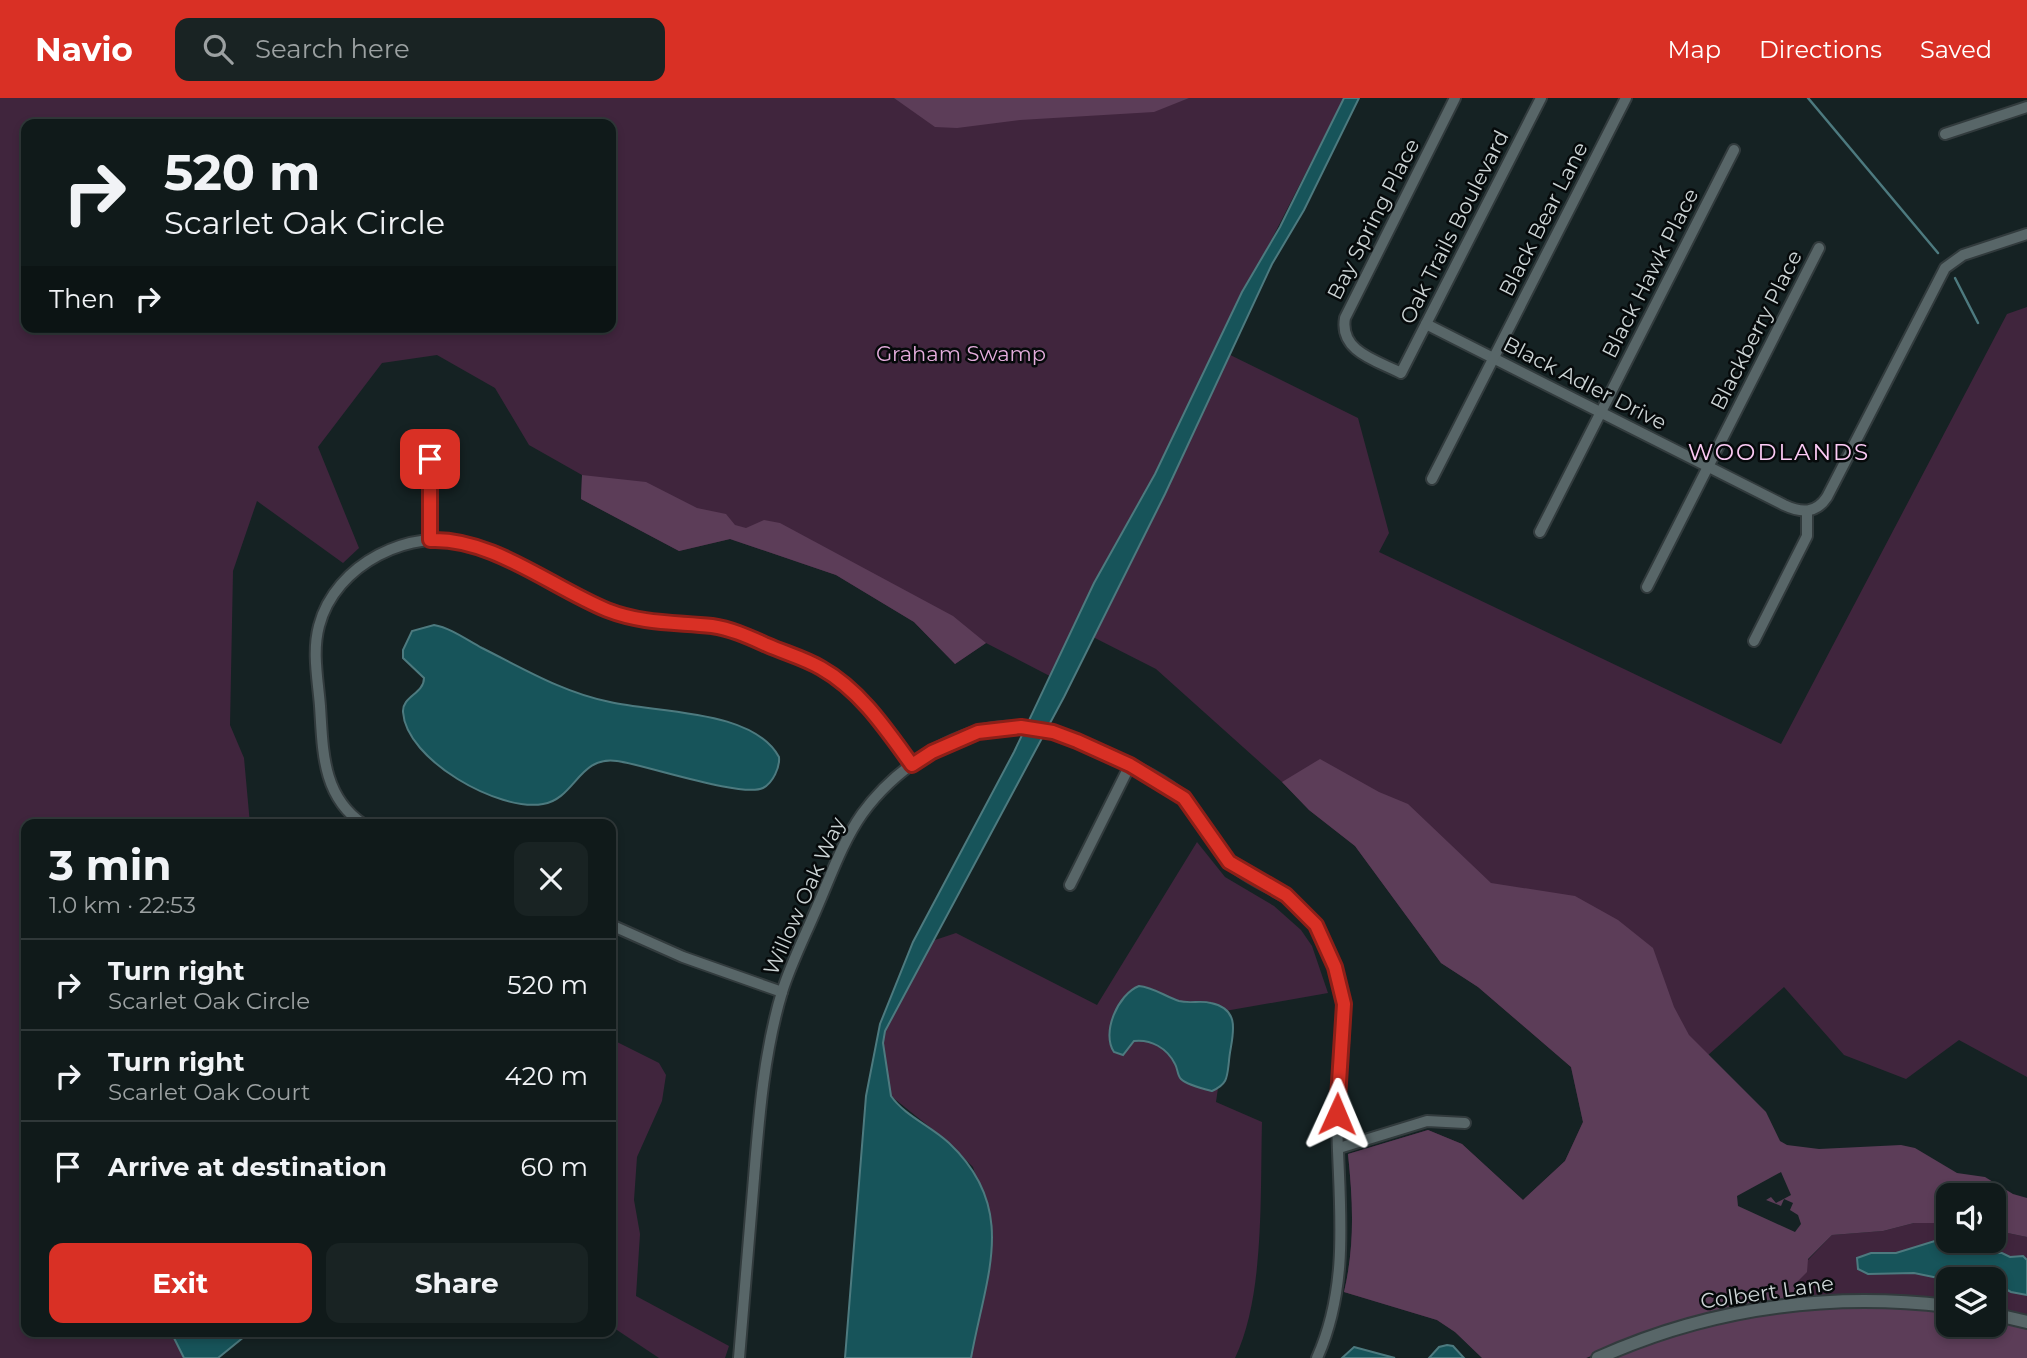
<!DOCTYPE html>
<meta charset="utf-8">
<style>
:root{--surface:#101a1a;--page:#192323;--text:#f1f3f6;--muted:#9ca1a2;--line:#303839;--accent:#d93025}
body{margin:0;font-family:Montserrat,sans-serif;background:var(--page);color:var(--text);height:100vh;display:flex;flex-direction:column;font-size:26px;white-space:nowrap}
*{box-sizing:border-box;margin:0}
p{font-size:23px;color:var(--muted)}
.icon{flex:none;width:38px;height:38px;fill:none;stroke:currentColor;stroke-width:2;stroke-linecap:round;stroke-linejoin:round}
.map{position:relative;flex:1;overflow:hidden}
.drawer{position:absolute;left:21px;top:721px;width:595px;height:518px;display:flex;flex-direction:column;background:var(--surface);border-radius:14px;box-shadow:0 4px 10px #0003,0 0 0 2px var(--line)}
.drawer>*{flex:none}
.banner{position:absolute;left:21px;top:21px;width:595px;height:214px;border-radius:14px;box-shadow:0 4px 10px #0003,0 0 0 2px var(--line);background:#101a1a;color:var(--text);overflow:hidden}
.controls{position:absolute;left:1936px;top:1085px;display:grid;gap:14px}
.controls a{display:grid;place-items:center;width:70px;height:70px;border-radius:14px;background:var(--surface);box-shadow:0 4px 10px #0003,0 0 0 2px var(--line);font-size:35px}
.pin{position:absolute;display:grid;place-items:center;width:60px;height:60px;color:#fff;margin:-30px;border-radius:14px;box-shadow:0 4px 10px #0006}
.me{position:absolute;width:77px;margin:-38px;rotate:1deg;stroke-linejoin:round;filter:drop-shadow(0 0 5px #0008)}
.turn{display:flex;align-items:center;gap:24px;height:147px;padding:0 28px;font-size:32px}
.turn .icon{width:91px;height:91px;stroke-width:2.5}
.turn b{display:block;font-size:49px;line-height:60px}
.then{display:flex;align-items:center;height:66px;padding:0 28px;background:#0003;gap:14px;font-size:26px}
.round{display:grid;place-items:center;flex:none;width:74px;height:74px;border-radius:14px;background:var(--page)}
.headline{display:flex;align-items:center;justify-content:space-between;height:119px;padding:0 28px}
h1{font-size:42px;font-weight:700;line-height:52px}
.button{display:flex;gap:14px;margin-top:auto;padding:14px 28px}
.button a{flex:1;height:80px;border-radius:14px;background:var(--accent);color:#fff;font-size:28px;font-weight:700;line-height:80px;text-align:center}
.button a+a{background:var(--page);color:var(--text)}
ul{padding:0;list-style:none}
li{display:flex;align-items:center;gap:21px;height:91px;padding:0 28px;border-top:2px solid var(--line)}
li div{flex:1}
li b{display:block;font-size:26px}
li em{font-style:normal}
header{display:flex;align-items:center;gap:42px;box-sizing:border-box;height:98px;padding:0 35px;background:var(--accent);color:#fff}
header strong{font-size:33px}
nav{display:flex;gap:38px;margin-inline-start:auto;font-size:24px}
.search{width:490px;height:63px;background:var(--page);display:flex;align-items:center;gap:18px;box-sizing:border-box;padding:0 24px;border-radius:14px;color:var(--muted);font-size:26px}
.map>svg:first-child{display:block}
</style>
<header>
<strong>Navio</strong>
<div class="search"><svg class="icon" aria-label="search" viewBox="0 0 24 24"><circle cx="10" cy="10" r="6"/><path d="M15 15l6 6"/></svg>Search here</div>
<nav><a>Map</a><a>Directions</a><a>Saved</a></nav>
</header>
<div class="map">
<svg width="2027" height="1260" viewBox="0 0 2027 1260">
<rect width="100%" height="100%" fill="#152223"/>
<g fill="#40253d" fill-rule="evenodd">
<path d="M 0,0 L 1344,0 L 1216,250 L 1358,320 L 1389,435 L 1379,454 L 1781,646 L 2007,216 L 2027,209 L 2027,979 L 1959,942 L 1906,981 L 1844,957 L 1784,889 L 1678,984 L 1727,1120 L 1808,1162 L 1832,1137 L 1883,1133 L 1914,1125 L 1948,1125 L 1948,1143 L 1993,1143 L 1993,1132 L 2027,1139 L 2027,1218 L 1993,1210 L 1993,1181 L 1948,1181 L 1948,1203 L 1857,1198 L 1808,1200 L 1724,1211 L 1667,1227 L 1586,1260 L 1483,1260 L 1455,1234 L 1437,1222 L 1344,1194 C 1355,1147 1353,1104 1348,1056 L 1428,1032 L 1462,1046 L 1523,1102 L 1565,1063 L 1583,1024 L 1571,969 L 1478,889 L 1441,865 L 1355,748 L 1309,712 L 1282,684 L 1156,571 L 1093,539 L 1069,588 L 986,545 L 955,566 L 914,524 L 836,477 L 730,441 L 679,453 L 581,401 L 582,377 L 529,347 L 495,290 L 437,257 L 382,265 L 318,349 L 359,450 L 343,465 L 257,403 L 233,473 L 230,627 L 244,660 L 250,726 L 26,726 L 26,1234 L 171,1234 L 184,1260 L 0,1260 ZM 26,26 L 611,26 L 611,229 L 26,229 Z"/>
<path d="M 1197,744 L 1225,779 L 1274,808 L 1301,832 L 1312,848 L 1328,895 L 1225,913 L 1208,904 L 1181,904 L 1139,888 L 1129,950 L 1134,943 C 1151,941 1167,949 1175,966 C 1178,971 1177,976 1182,980 C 1187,986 1204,991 1212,993 L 1218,990 L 1216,1004 L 1262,1024 C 1260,1094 1265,1198 1235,1260 L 971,1260 L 993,1137 L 973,1069 L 947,1043 L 891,998 L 883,945 L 885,933 L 932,843 L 956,835 L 1097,907 Z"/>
<path d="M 611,941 L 659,965 L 666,977 L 662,1003 L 637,1059 L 634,1102 L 640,1136 L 636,1198 L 729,1248 L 725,1260 L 659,1260 L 611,1228 Z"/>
</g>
<g fill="#5c3d58" fill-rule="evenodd">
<path d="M 894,0 L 1189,0 L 1154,14 L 1020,22 L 957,30 L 935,29 Z"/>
<path d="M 582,377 L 646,384 L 697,410 L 726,416 L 735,427 L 746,430 L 764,422 L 780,425 L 953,518 L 986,545 L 955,566 L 914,524 L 836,477 L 730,441 L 679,453 L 581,401 Z"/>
<path d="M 1320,661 L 1379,694 L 1408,706 L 1491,785 L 1575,798 L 1618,822 L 1653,850 L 1674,909 L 1689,937 L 1766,1014 L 1780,1043 L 1787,1047 L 1819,1051 L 1901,1047 L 1915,1050 L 1957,1075 L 1985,1079 L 2013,1096 L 2027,1100 L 2027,1139 L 1993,1132 L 1993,1097 L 1948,1097 L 1948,1125 L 1914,1125 L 1883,1133 L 1832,1137 L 1808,1161 L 1807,1174 L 1795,1186 L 1808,1200 L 1724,1211 L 1667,1227 L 1586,1260 L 1482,1260 L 1455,1234 L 1437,1222 L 1344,1194 C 1355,1147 1353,1104 1348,1056 L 1428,1032 L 1462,1046 L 1523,1102 L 1565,1063 L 1583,1024 L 1571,969 L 1478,889 L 1441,865 L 1355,748 L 1309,712 L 1282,684 ZM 1781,1074 L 1791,1097 L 1776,1105 L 1771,1099 L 1766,1102 L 1781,1108 L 1784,1101 L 1793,1105 L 1790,1112 L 1798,1117 L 1801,1126 L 1795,1134 L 1738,1108 L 1737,1098 Z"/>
<path d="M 1834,1207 L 1948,1212 L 1948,1227 L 1993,1227 L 1993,1220 L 2027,1227 L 2027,1260 L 1609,1260 L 1671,1237 L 1727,1221 Z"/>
</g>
<g fill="#17545a" stroke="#4d7a7f" stroke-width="2">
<path d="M 1344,0 L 1359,0 L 1304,112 L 1272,166 L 1165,396 L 1064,599 L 885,933 L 883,945 L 891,998 C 905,1018 931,1028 949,1045 C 1019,1111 986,1177 971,1260 L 845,1260 L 866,998 L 880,926 L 913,844 L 1014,654 L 1094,485 L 1155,376 L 1242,194 L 1280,129 Z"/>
<path d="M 434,527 C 451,530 467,542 482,550 C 524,571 564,595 610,604 C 657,615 753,611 779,659 C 780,669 773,685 763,690 C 742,700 646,667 617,663 C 579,657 575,701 543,706 C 499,714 406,662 403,614 C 402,598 424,596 424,580 L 403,560 L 403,552 L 412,533 Z"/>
<path d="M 1139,888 C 1153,889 1166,899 1179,903 C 1190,906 1201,902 1211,905 C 1245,912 1230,943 1229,963 C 1227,979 1228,986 1212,993 C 1204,991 1187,987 1181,981 C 1177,977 1178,971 1175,966 C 1167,950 1151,941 1134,943 L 1123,957 L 1114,954 C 1101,935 1118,896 1139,888 Z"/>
<path d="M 1938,1142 L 1973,1148 L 1987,1155 L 2002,1155 L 2010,1159 L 2023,1158 L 2027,1162 L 2027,1197 L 2011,1194 L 2000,1188 L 1993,1189 L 1993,1181 L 1948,1182 L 1914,1175 L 1868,1176 L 1858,1171 L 1857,1160 L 1871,1155 L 1896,1155 Z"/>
<path d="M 171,1234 L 250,1234 L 218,1260 L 184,1260 Z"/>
<path d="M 1447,1247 L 1453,1248 L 1464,1260 L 1429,1260 L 1439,1249 Z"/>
<path d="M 1354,1249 L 1395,1260 L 1342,1260 Z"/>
</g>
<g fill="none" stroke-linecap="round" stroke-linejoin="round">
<g stroke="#4d7a7f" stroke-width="2.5">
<path d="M 1808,0 L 1938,155"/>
<path d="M 1955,180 L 1978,225"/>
</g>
<defs>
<g id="minor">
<path d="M 1455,0 L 1345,220 C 1339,254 1378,263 1401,275 L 1541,0"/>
<path d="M 1945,36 L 2027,9"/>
<path d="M 1426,226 L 1784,407 C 1801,415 1816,416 1827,399 L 1945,170 L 1963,157 L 2027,136"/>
<path d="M 1432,381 L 1626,0"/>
<path d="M 1540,434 L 1734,52"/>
<path d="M 430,442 L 430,361"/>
<path d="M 1647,489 L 1819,150"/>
<path d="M 1754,543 L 1807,438 L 1807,413"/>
<path d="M 363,726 C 322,698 323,653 320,608 C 318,582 312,554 319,528 C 335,466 411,428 471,446 C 521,462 565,497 615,515 C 648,527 680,523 714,529 C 733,532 750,540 769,547 C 786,555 805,561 822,571 C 861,593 886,631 912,667"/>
<path d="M 1070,787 L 1130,667"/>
<path d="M 611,827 L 683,859 L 782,894"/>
<path d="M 1339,1050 L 1427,1023 L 1465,1025"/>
<path d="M 739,1260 C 744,1200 749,1140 754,1080 C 759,1018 764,954 782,894 C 791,865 806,836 818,807 C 831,777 843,743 862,716 C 896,669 962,624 1022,629 C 1054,631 1082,645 1111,658 C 1136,669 1166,682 1185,701 C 1204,720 1211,747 1230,765 C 1258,790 1297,795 1317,830 C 1330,852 1340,878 1343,903 C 1348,939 1337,976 1337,1012 C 1337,1096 1353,1180 1317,1260"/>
</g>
<g id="tertiary">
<path d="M 1993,1216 L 2027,1224"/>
<path d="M 1598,1260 C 1709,1210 1827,1194 1948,1208"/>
</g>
</defs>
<use href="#minor" stroke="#323b3d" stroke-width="14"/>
<use href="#tertiary" stroke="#323b3d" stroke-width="16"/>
<use href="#minor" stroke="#586668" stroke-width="10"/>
<use href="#tertiary" stroke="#586668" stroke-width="12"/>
</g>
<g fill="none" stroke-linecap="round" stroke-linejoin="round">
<defs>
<path id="route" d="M 430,361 L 430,442 C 491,439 551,489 607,512 C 643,526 675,524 712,528 C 732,531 749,539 767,547 C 785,555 804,560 821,570 C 860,592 886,631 912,667 L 932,654 L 978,634 L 1021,629 L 1053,634 L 1077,643 L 1130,667 L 1184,700 L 1229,764 L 1286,797 L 1316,827 L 1335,869 L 1344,906 L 1337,1016"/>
</defs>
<use href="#route" stroke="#8d1f18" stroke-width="18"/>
<use href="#route" stroke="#d93025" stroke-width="12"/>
</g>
<g text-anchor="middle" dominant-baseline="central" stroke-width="5" stroke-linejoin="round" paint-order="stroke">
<g font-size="21" fill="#ccd4d5" stroke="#060a0b">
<text transform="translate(1373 121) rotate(-63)">Bay Spring Place</text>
<text transform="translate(1543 121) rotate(-63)">Black Bear Lane</text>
<text transform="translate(1454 129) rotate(-63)">Oak Trails Boulevard</text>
<text transform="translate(1650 175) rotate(-63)">Black Hawk Place</text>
<text transform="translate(1756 232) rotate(-63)">Blackberry Place</text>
<text transform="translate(1585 285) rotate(27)">Black Adler Drive</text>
<text transform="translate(804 798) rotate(-66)">Willow Oak Way</text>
<text transform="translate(1767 1194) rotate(-8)">Colbert Lane</text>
</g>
<g font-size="21" fill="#e4acdc" stroke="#060a0b">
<text x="961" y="255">Graham Swamp</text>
</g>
<g font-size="23" letter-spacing="2" fill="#fccaf5" stroke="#060a0b">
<text x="1779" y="354">WOODLANDS</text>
</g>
</g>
</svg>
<div class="controls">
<a><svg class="icon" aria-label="sound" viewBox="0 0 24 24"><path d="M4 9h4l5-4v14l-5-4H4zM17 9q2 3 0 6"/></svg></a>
<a><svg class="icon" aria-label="layers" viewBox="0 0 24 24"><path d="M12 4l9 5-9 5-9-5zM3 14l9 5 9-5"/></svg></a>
</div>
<div class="pin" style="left:430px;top:361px;background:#d93025"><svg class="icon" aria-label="arrive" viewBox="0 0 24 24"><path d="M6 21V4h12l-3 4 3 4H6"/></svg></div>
<svg class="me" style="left:1337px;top:1016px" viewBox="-20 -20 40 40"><path d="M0-17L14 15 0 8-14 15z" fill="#d93025" stroke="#fff" stroke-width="4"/></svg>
<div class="banner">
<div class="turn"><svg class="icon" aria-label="right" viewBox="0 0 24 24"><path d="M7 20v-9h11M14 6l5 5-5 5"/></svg><div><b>520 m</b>Scarlet Oak Circle</div></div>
<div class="then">Then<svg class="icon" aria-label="right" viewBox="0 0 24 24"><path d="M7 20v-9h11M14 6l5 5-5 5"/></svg></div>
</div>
<section class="drawer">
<div class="headline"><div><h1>3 min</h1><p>1.0 km · 22:53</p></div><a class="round"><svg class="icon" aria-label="close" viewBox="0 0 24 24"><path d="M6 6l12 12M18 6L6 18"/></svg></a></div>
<ul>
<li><svg class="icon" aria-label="right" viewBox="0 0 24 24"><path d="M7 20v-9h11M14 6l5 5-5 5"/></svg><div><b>Turn right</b><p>Scarlet Oak Circle</p></div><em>520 m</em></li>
<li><svg class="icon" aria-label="right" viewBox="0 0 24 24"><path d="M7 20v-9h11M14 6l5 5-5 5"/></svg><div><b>Turn right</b><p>Scarlet Oak Court</p></div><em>420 m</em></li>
<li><svg class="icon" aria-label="arrive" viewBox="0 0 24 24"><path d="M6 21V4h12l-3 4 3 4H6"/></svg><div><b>Arrive at destination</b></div><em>60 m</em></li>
</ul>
<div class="button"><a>Exit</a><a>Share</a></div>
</section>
</div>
